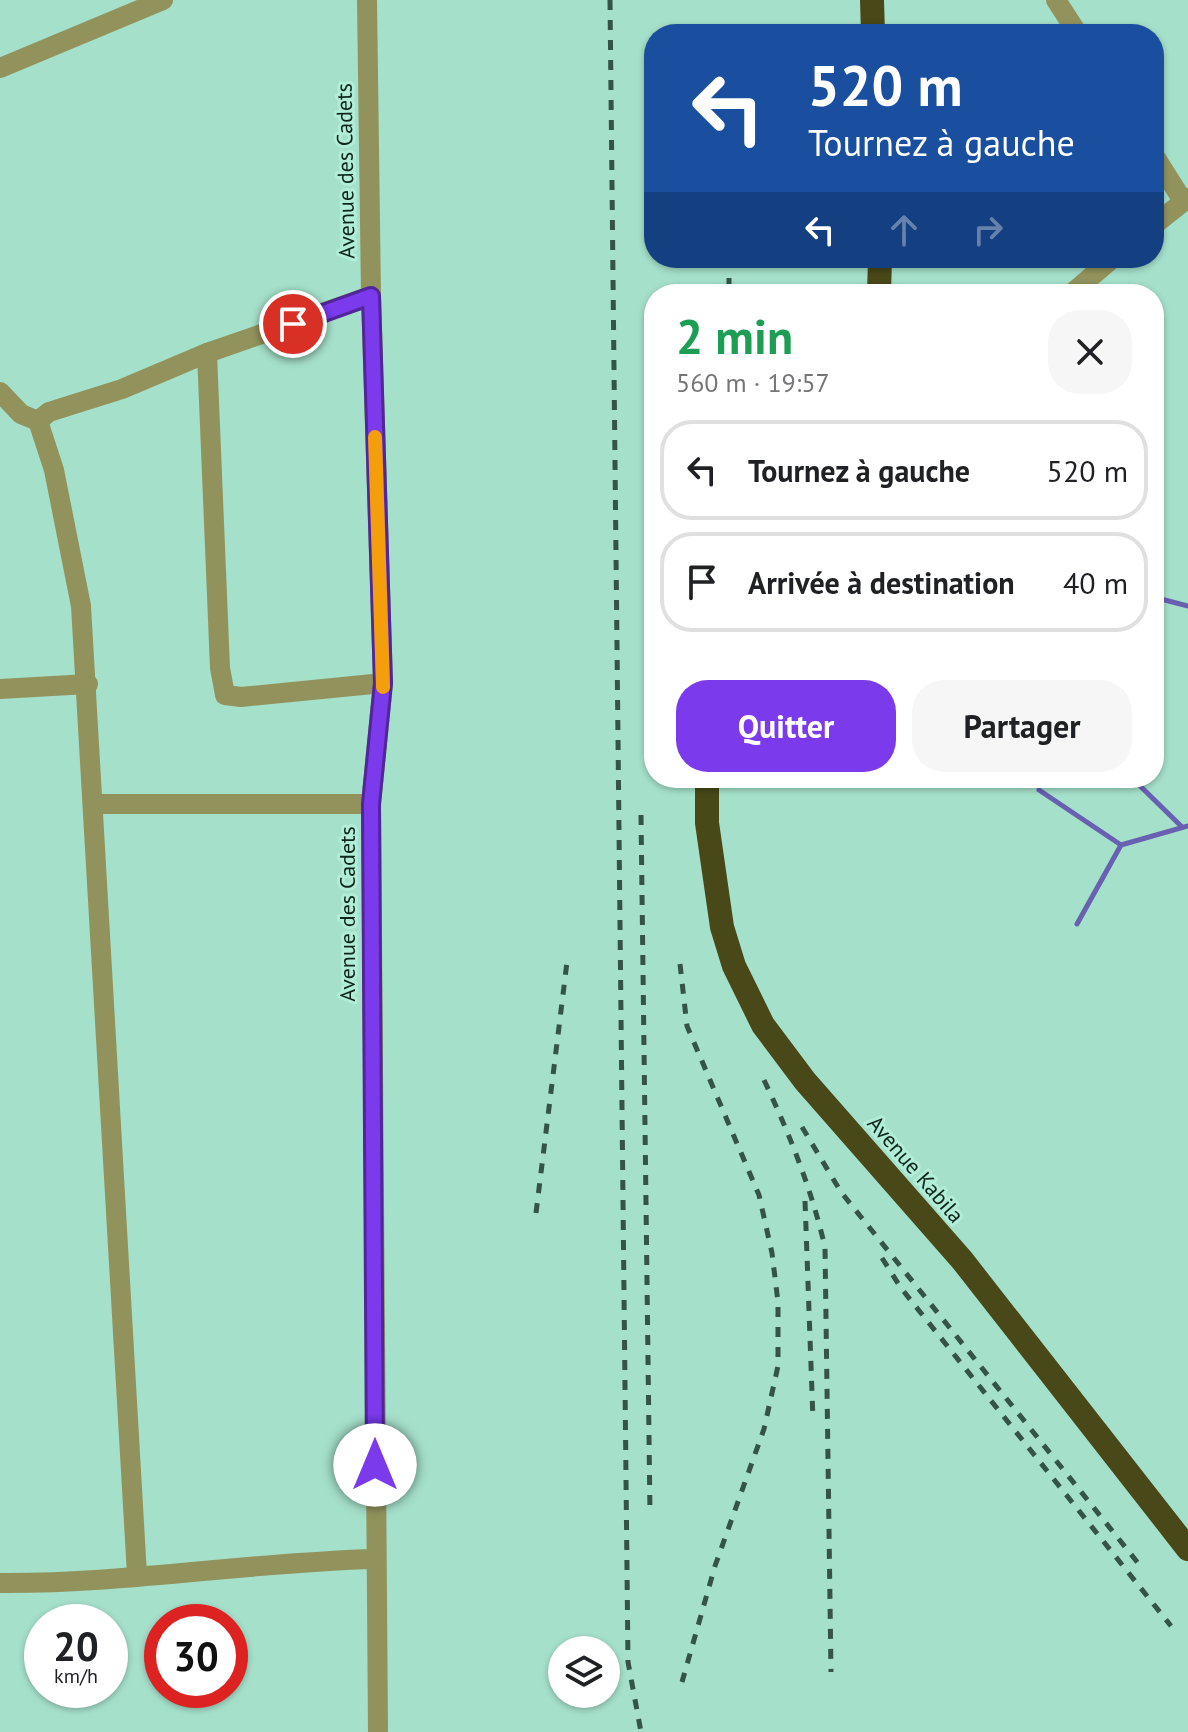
<!DOCTYPE html>
<html lang="fr">
<meta charset="utf-8">
<style>
:root{--surface:#fff;--page:#f6f6f6;--text:#202124;--muted:#757577;--line:#e0e0e0;--accent:#7c3aed}
body{margin:0;font-family:"PT Sans",sans-serif;background:var(--page);color:var(--text);height:100vh;display:flex;flex-direction:column;font-size:30px;white-space:nowrap}
*{box-sizing:border-box;margin:0}
p{font-size:26px;color:var(--muted)}
.icon{flex:none;width:44px;height:44px;fill:none;stroke:currentColor;stroke-width:2;stroke-linecap:round;stroke-linejoin:round}
.map{position:relative;flex:1;overflow:hidden}
.details{position:absolute;left:644px;top:284px;width:520px;height:504px;display:flex;flex-direction:column;background:var(--surface);border-radius:32px;box-shadow:0 2px 6px #0004}
.details>*{flex:none}
.guide{position:absolute;left:644px;top:24px;width:520px;height:244px;border-radius:32px;box-shadow:0 2px 6px #0004;background:#1a4fa0;color:#fff;overflow:hidden}
.fabs{position:absolute;left:548px;top:1636px;display:grid;gap:16px}
.fabs a{display:grid;place-items:center;width:72px;height:72px;border-radius:50%;background:var(--surface);box-shadow:0 2px 6px #0004;font-size:40px}
.speed{position:absolute;left:24px;top:1604px;display:flex;gap:16px;font-size:40px;font-weight:700;text-align:center}
.speed>*{display:grid;place-content:center;width:104px;height:104px;border-radius:50%;background:var(--surface);box-shadow:0 2px 6px #0004;line-height:1}
.speed small{font-size:20px;font-weight:400}
.speed .limit{border:12px solid #d22;background:#fff;color:#111}
.pin{position:absolute;display:grid;place-items:center;width:68px;height:68px;color:#fff;margin:-34px;border:4px solid #fff;border-radius:50%;box-shadow:0 2px 8px #0007}
.me{position:absolute;width:88px;margin:-44px;rotate:0deg;stroke-linejoin:round;filter:drop-shadow(0 0 6px #0008)}
.turn{display:flex;align-items:center;gap:28px;height:168px;padding:0 32px;font-size:36px}
.turn .icon{width:104px;height:104px;stroke-width:2.5}
.turn b{display:block;font-size:56px;line-height:68px}
.lanes{display:flex;align-items:center;height:76px;padding:0 32px;background:#0003;justify-content:center;gap:40px;direction:ltr}
.lanes .off{opacity:.35}
.round{display:grid;place-items:center;flex:none;width:84px;height:84px;border-radius:32px;background:var(--page)}
.summary{display:flex;align-items:center;justify-content:space-between;height:136px;padding:0 32px}
h1{font-size:48px;font-weight:800;line-height:60px;color:#1e9e55}
.button{display:flex;gap:16px;margin-top:auto;padding:16px 32px}
.button a{flex:1;height:92px;border-radius:32px;background:var(--accent);color:#fff;font-size:32px;font-weight:800;line-height:92px;text-align:center}
.button a+a{background:var(--page);color:var(--text)}
ul{padding:0;list-style:none}
li{display:flex;align-items:center;gap:24px;height:100px;margin:0 16px 12px;padding:0 16px;border:4px solid var(--line);border-radius:32px}
li div{flex:1}
li b{display:block;font-size:30px}
li em{font-style:normal}
.map>svg:first-child{display:block}
</style>
<div class="map">
<svg width="1188" height="1732" viewBox="0 0 1188 1732">
<rect width="100%" height="100%" fill="#a5e0ca"/>
<g fill="none" stroke-linecap="round" stroke-linejoin="round">
<g stroke="#6860b0" stroke-width="5">
<path d="M 1161,599 L 1188,606"/>
<path d="M 1132,778 L 1182,827"/>
<path d="M 1039,790 L 1121,845 L 1188,826"/>
<path d="M 1077,924 L 1121,845"/>
</g>
<g stroke="#92935c" stroke-width="20">
<path d="M 367,0 L 371,296 L 383,683 L 371,804 L 378,1732"/>
<path d="M 1056,0 L 1078,34"/>
<path d="M 0,68 L 163,0"/>
<path d="M 1154,155 L 1183,201"/>
<path d="M 1154,225 L 1188,198"/>
<path d="M 1071,294 L 1113,258"/>
<path d="M 207,353 L 220,668 L 225,695 L 241,697 L 383,683"/>
<path d="M 0,392 L 21,414 L 38,421"/>
<path d="M 38,421 L 54,470 L 81,606 L 137,1575"/>
<path d="M 38,421 L 49,412 L 122,389 L 207,353 L 371,296"/>
<path d="M 0,689 L 88,684"/>
<path d="M 95,804 L 371,804"/>
<path d="M 0,1583 C 126,1584 250,1562 375,1559"/>
</g>
<g stroke="#484819" stroke-width="24">
<path d="M 872,0 L 873,34"/>
<path d="M 879,294 L 880,258"/>
<path d="M 707,778 L 707,823 L 722,927 L 734,966 L 763,1025 L 805,1081 L 962,1260 L 1188,1549"/>
</g>
<g stroke="#345449" stroke-width="5" stroke-dasharray="10 10" stroke-linecap="butt">
<path d="M 610,0 L 628,1662 L 641,1732"/>
<path d="M 729,258 L 729,294"/>
<path d="M 641,815 L 650,1514"/>
<path d="M 680,964 L 687,1026 L 759,1195 L 772,1253 L 778,1302 L 778,1366 L 764,1429 L 715,1566 L 682,1682"/>
<path d="M 764,1080 C 790,1135 811,1188 825,1247 L 831,1672"/>
<path d="M 802,1127 L 841,1192 L 1138,1563"/>
<path d="M 805,1201 L 813,1420"/>
<path d="M 536,1213 L 567,962"/>
<path d="M 882,1258 L 901,1288 L 1171,1626"/>
</g>
</g>
<g fill="none" stroke-linecap="round" stroke-linejoin="round">
<defs>
<path id="route" d="M 293,324 L 371,296 L 383,683 L 371,804 L 375,1465"/>
</defs>
<use href="#route" stroke="#51269a" stroke-width="20"/>
<use href="#route" stroke="#7c3aed" stroke-width="14"/>
<path stroke="#f59e0b" stroke-width="14" d="M 375,437 L 383,687"/>
</g>
<g text-anchor="middle" dominant-baseline="central" stroke-width="6" stroke-linejoin="round" paint-order="stroke">
<g font-size="22" fill="#0e261e" stroke="#b2edd7">
<text transform="translate(345 171) rotate(-91)">Avenue des Cadets</text>
<text transform="translate(347 914) rotate(-90)">Avenue des Cadets</text>
<text transform="translate(916 1169) rotate(49)">Avenue Kabila</text>
</g>
</g>
</svg>
<div class="fabs">
<a><svg class="icon" aria-label="layers" viewBox="0 0 24 24"><path d="M12 4l9 5-9 5-9-5zM3 14l9 5 9-5"/></svg></a>
</div>
<div class="speed"><div>20<small>km/h</small></div><div class="limit">30</div></div>
<div class="pin" style="left:293px;top:324px;background:#d93025"><svg class="icon" aria-label="arrive" viewBox="0 0 24 24"><path d="M6 21V4h12l-3 4 3 4H6"/></svg></div>
<svg class="me" style="left:375px;top:1465px" viewBox="-20 -20 40 40"><circle r="19" fill="#fff"/><path d="M0-13L10 11 0 6-10 11z" fill="#7c3aed"/></svg>
<div class="guide">
<div class="turn"><svg class="icon" aria-label="left" viewBox="0 0 24 24"><path d="M17 20v-9H6M10 6l-5 5 5 5"/></svg><div><b>520 m</b>Tournez à gauche</div></div>
<div class="lanes"><svg class="icon" aria-label="left" viewBox="0 0 24 24"><path d="M17 20v-9H6M10 6l-5 5 5 5"/></svg><svg class="icon off" aria-label="ahead" viewBox="0 0 24 24"><path d="M12 20V5M6 11l6-6 6 6"/></svg><svg class="icon off" aria-label="right" viewBox="0 0 24 24"><path d="M7 20v-9h11M14 6l5 5-5 5"/></svg></div>
</div>
<section class="details">
<div class="summary"><div><h1>2 min</h1><p>560 m · 19:57</p></div><a class="round"><svg class="icon" aria-label="close" viewBox="0 0 24 24"><path d="M6 6l12 12M18 6L6 18"/></svg></a></div>
<ul>
<li><svg class="icon" aria-label="left" viewBox="0 0 24 24"><path d="M17 20v-9H6M10 6l-5 5 5 5"/></svg><div><b>Tournez à gauche</b></div><em>520 m</em></li>
<li><svg class="icon" aria-label="arrive" viewBox="0 0 24 24"><path d="M6 21V4h12l-3 4 3 4H6"/></svg><div><b>Arrivée à destination</b></div><em>40 m</em></li>
</ul>
<div class="button"><a>Quitter</a><a>Partager</a></div>
</section>
</div>
